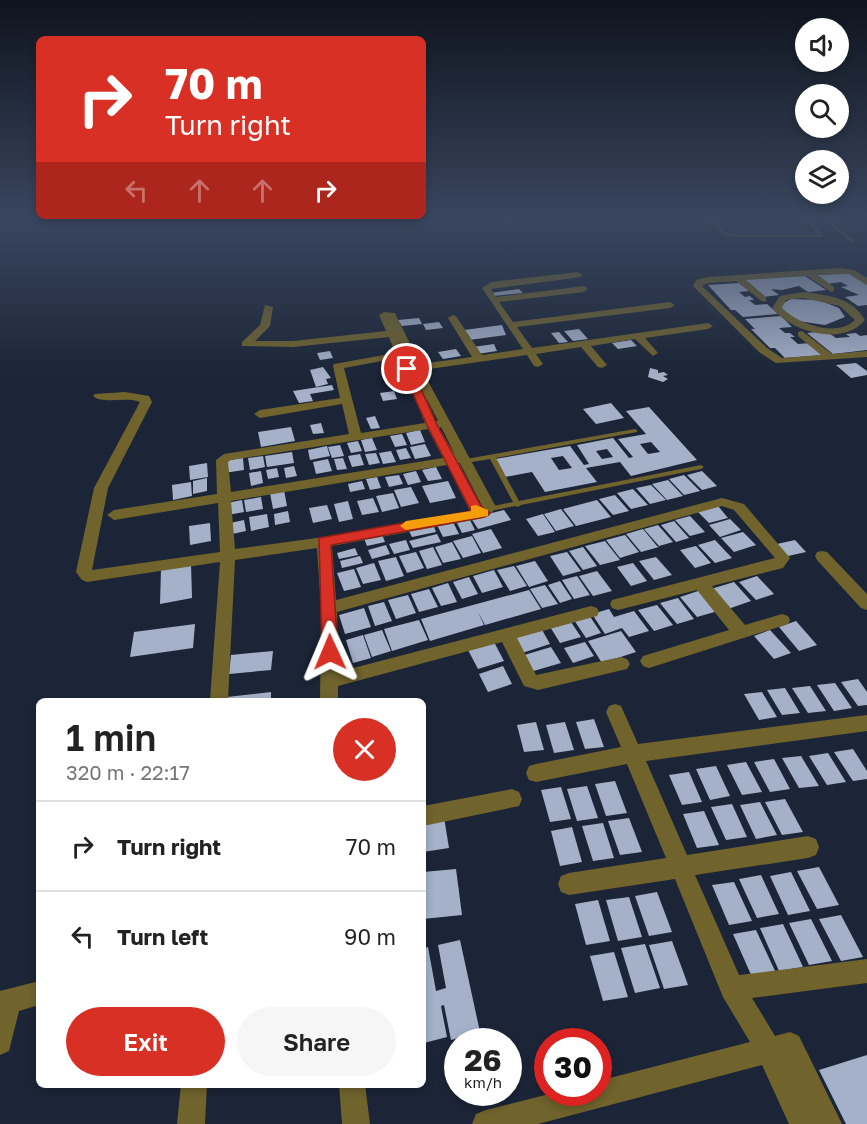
<!DOCTYPE html>
<meta charset="utf-8">
<style>
:root{--surface:#fff;--page:#f6f6f6;--text:#222;--muted:#767676;--line:#e0e0e0;--accent:#d93025}
body{margin:0;font-family:"Golos Text",sans-serif;background:var(--page);color:var(--text);height:100vh;display:flex;flex-direction:column;font-size:22px;white-space:nowrap}
*{box-sizing:border-box;margin:0}
p{font-size:20px;color:var(--muted)}
.icon{flex:none;width:33px;height:33px;fill:none;stroke:currentColor;stroke-width:2;stroke-linecap:round;stroke-linejoin:round}
.map{position:relative;flex:1;overflow:hidden}
.drawer{position:absolute;left:36px;top:698px;width:390px;height:390px;display:flex;flex-direction:column;background:var(--surface);border-radius:9px;box-shadow:0 3px 9px #0003}
.drawer>*{flex:none}
.hud{position:absolute;left:36px;top:36px;width:390px;height:183px;border-radius:9px;box-shadow:0 3px 9px #0003;background:#d93025;color:#fff;overflow:hidden}
.tools{position:absolute;left:795px;top:18px;display:grid;gap:12px}
.tools a{display:grid;place-items:center;width:54px;height:54px;border-radius:50%;background:var(--surface);box-shadow:0 3px 9px #0003;font-size:30px}
.speed{position:absolute;left:444px;top:1028px;display:flex;gap:12px;font-size:30px;font-weight:700;text-align:center}
.speed>*{display:grid;place-content:center;width:78px;height:78px;border-radius:50%;background:var(--surface);box-shadow:0 3px 9px #0003;line-height:1}
.speed small{font-size:15px;font-weight:400}
.speed .limit{border:9px solid #d22;background:#fff;color:#111}
.pin{position:absolute;display:grid;place-items:center;width:51px;height:51px;color:#fff;margin:-26px;border:3px solid #fff;border-radius:50%;box-shadow:0 2px 6px #0007}
.me{position:absolute;width:66px;margin:-33px;rotate:359deg;stroke-linejoin:round;filter:drop-shadow(0 0 4px #0008)}
.turn{display:flex;align-items:center;gap:21px;height:126px;padding:0 30px;font-size:27px}
.turn .icon{width:78px;height:78px;stroke-width:2.5}
.turn b{display:block;font-size:42px;line-height:51px}
.lanes{display:flex;align-items:center;height:57px;padding:0 30px;background:#0003;justify-content:center;gap:30px;direction:ltr}
.lanes .off{opacity:.35}
.round{display:grid;place-items:center;flex:none;width:63px;height:63px;border-radius:32px;background:var(--page)}
.head{display:flex;align-items:center;justify-content:space-between;height:102px;padding:0 30px}
h1{font-size:36px;font-weight:600;line-height:45px}
.button{display:flex;gap:12px;margin-top:auto;padding:12px 30px}
.button a{flex:1;height:69px;border-radius:36px;background:var(--accent);color:#fff;font-size:24px;font-weight:600;line-height:69px;text-align:center}
.button a+a{background:var(--page);color:var(--text)}
ul{padding:0;list-style:none}
li{display:flex;align-items:center;gap:18px;height:90px;padding:0 30px;border-top:2px solid var(--line)}
li div{flex:1}
li b{display:block;font-size:22px}
li em{font-style:normal}
.map>svg:first-child{display:block}
</style>
<div class="map">
<svg width="867" height="1124" viewBox="0 0 867 1124">
<rect width="100%" height="100%" fill="#1b2537"/>
<g fill="#a4b1c8" fill-rule="evenodd">
<path d="M 848,273 L 867,285 L 867,305 L 858,306 L 845,297 L 859,295 L 841,287 L 848,286 L 841,282 L 826,284 L 816,275 Z"/>
<path d="M 802,274 L 826,290 L 808,292 L 799,286 L 782,290 L 771,289 L 779,295 L 763,297 L 741,280 Z"/>
<path d="M 739,283 L 749,291 L 739,292 L 745,297 L 750,296 L 754,300 L 749,300 L 755,305 L 767,304 L 778,314 L 743,317 L 735,310 L 731,310 L 708,285 Z"/>
<path d="M 519,289 L 523,293 L 494,296 L 491,293 Z"/>
<path d="M 791,299 L 817,300 L 829,304 L 839,308 L 845,317 L 825,325 L 798,321 L 785,314 L 780,305 Z"/>
<path d="M 781,316 L 792,327 L 779,328 L 785,333 L 790,333 L 795,337 L 790,337 L 798,344 L 811,343 L 824,355 L 785,358 L 775,348 L 770,348 L 751,329 L 755,329 L 745,319 Z"/>
<path d="M 419,318 L 422,324 L 402,326 L 398,320 Z"/>
<path d="M 439,322 L 443,328 L 426,330 L 423,324 Z"/>
<path d="M 502,325 L 506,335 L 469,340 L 464,330 Z"/>
<path d="M 579,329 L 588,339 L 573,341 L 564,331 Z"/>
<path d="M 826,331 L 836,338 L 850,337 L 846,334 L 856,333 L 860,336 L 867,335 L 867,350 L 833,354 L 807,333 Z"/>
<path d="M 559,332 L 568,342 L 559,343 L 551,333 Z"/>
<path d="M 631,340 L 637,346 L 618,349 L 612,343 Z"/>
<path d="M 494,344 L 497,351 L 477,354 L 473,347 Z"/>
<path d="M 456,349 L 461,356 L 443,359 L 438,352 Z"/>
<path d="M 330,351 L 333,358 L 320,360 L 317,353 Z"/>
<path d="M 856,363 L 867,371 L 867,375 L 851,378 L 836,365 Z"/>
<path d="M 323,367 L 331,378 L 326,379 L 328,384 L 316,387 L 310,370 Z"/>
<path d="M 650,368 L 658,370 L 658,373 L 664,372 L 668,375 L 663,376 L 668,379 L 663,382 L 648,377 Z"/>
<path d="M 332,385 L 334,390 L 310,394 L 313,401 L 299,403 L 293,391 Z"/>
<path d="M 394,391 L 397,399 L 383,401 L 380,393 Z"/>
<path d="M 611,403 L 624,418 L 596,424 L 583,409 Z"/>
<path d="M 649,407 L 697,460 L 631,476 L 620,462 L 586,468 L 597,482 L 545,492 L 532,472 L 505,477 L 495,459 L 570,446 L 584,465 L 589,464 L 577,445 L 613,438 L 629,458 L 633,457 L 618,439 L 646,434 L 626,411 ZM 651,442 L 660,452 L 648,454 L 640,444 ZM 607,449 L 613,457 L 602,459 L 596,451 ZM 563,456 L 572,468 L 559,470 L 551,458 Z"/>
<path d="M 375,416 L 380,428 L 371,429 L 366,418 Z"/>
<path d="M 321,423 L 324,433 L 313,434 L 310,425 Z"/>
<path d="M 291,427 L 295,441 L 261,447 L 258,432 Z"/>
<path d="M 420,430 L 425,442 L 411,445 L 406,433 Z"/>
<path d="M 402,434 L 407,445 L 395,447 L 390,436 Z"/>
<path d="M 372,438 L 377,450 L 365,452 L 361,440 Z"/>
<path d="M 358,441 L 362,451 L 351,453 L 347,443 Z"/>
<path d="M 425,444 L 431,456 L 415,459 L 410,447 Z"/>
<path d="M 340,445 L 344,456 L 332,458 L 328,447 Z"/>
<path d="M 327,446 L 330,456 L 310,460 L 308,450 Z"/>
<path d="M 406,448 L 411,458 L 400,460 L 396,450 Z"/>
<path d="M 391,451 L 396,462 L 383,464 L 379,453 Z"/>
<path d="M 292,452 L 294,463 L 267,467 L 265,456 Z"/>
<path d="M 376,453 L 380,463 L 369,465 L 365,454 Z"/>
<path d="M 360,454 L 364,465 L 352,467 L 348,456 Z"/>
<path d="M 263,456 L 265,467 L 250,470 L 248,458 Z"/>
<path d="M 243,458 L 244,470 L 224,473 L 223,461 Z"/>
<path d="M 343,458 L 347,469 L 337,470 L 334,459 Z"/>
<path d="M 328,459 L 332,471 L 316,474 L 313,462 Z"/>
<path d="M 207,463 L 208,477 L 190,480 L 189,466 Z"/>
<path d="M 294,466 L 297,476 L 286,478 L 284,468 Z"/>
<path d="M 436,467 L 442,479 L 428,481 L 422,470 Z"/>
<path d="M 277,468 L 279,477 L 268,479 L 266,470 Z"/>
<path d="M 261,471 L 263,483 L 251,486 L 249,473 Z"/>
<path d="M 416,471 L 421,482 L 408,485 L 403,474 Z"/>
<path d="M 702,471 L 717,486 L 702,490 L 687,475 Z"/>
<path d="M 399,475 L 403,484 L 389,487 L 385,477 Z"/>
<path d="M 684,475 L 700,491 L 684,495 L 669,479 Z"/>
<path d="M 377,477 L 381,488 L 370,490 L 366,479 Z"/>
<path d="M 207,478 L 207,491 L 193,494 L 193,481 Z"/>
<path d="M 668,480 L 683,496 L 667,500 L 652,484 Z"/>
<path d="M 362,481 L 365,489 L 350,492 L 348,484 Z"/>
<path d="M 448,481 L 456,498 L 430,503 L 422,486 Z"/>
<path d="M 191,482 L 192,496 L 173,500 L 172,485 Z"/>
<path d="M 651,485 L 666,500 L 650,504 L 636,488 Z"/>
<path d="M 411,487 L 419,503 L 401,507 L 394,490 Z"/>
<path d="M 633,489 L 648,505 L 631,509 L 617,493 Z"/>
<path d="M 284,490 L 287,506 L 273,509 L 270,493 Z"/>
<path d="M 393,493 L 399,508 L 382,512 L 376,496 Z"/>
<path d="M 615,495 L 629,511 L 613,515 L 599,499 Z"/>
<path d="M 261,497 L 263,509 L 246,512 L 244,500 Z"/>
<path d="M 373,498 L 379,512 L 362,515 L 357,501 Z"/>
<path d="M 242,500 L 244,512 L 228,515 L 227,503 Z"/>
<path d="M 597,500 L 611,517 L 576,526 L 563,509 Z"/>
<path d="M 348,501 L 353,519 L 339,522 L 334,504 Z"/>
<path d="M 327,505 L 332,519 L 313,523 L 309,508 Z"/>
<path d="M 718,506 L 728,518 L 709,523 L 697,511 Z"/>
<path d="M 561,509 L 574,526 L 556,531 L 544,514 Z"/>
<path d="M 504,510 L 511,520 L 478,529 L 471,518 Z"/>
<path d="M 288,511 L 290,522 L 275,525 L 274,514 Z"/>
<path d="M 267,514 L 269,527 L 251,531 L 249,517 Z"/>
<path d="M 543,514 L 555,532 L 538,536 L 526,519 Z"/>
<path d="M 468,516 L 475,530 L 462,533 L 455,519 Z"/>
<path d="M 690,516 L 705,532 L 690,536 L 675,520 Z"/>
<path d="M 730,519 L 741,530 L 720,537 L 709,525 Z"/>
<path d="M 244,520 L 246,531 L 232,534 L 230,523 Z"/>
<path d="M 452,520 L 459,534 L 443,537 L 436,523 Z"/>
<path d="M 674,521 L 689,538 L 676,542 L 661,525 Z"/>
<path d="M 210,523 L 211,541 L 190,545 L 189,526 Z"/>
<path d="M 433,524 L 436,532 L 412,537 L 408,529 Z"/>
<path d="M 658,525 L 673,542 L 659,546 L 644,529 Z"/>
<path d="M 491,529 L 502,548 L 483,553 L 472,534 Z"/>
<path d="M 643,529 L 657,546 L 659,547 L 641,552 L 626,534 Z"/>
<path d="M 381,532 L 385,542 L 367,546 L 363,536 Z"/>
<path d="M 743,532 L 756,545 L 734,552 L 721,538 Z"/>
<path d="M 437,534 L 441,542 L 413,548 L 409,541 Z"/>
<path d="M 625,535 L 639,552 L 620,558 L 606,540 Z"/>
<path d="M 472,536 L 481,553 L 463,558 L 453,541 Z"/>
<path d="M 406,540 L 410,550 L 394,554 L 389,544 Z"/>
<path d="M 715,540 L 732,558 L 715,563 L 698,545 Z"/>
<path d="M 795,540 L 806,552 L 788,556 L 777,544 Z"/>
<path d="M 605,541 L 620,560 L 600,565 L 585,546 Z"/>
<path d="M 452,542 L 461,559 L 443,563 L 435,547 Z"/>
<path d="M 386,545 L 390,554 L 372,559 L 368,550 Z"/>
<path d="M 696,546 L 711,563 L 695,568 L 680,550 Z"/>
<path d="M 433,547 L 442,565 L 427,569 L 419,551 Z"/>
<path d="M 583,547 L 597,566 L 583,570 L 569,551 Z"/>
<path d="M 355,548 L 358,555 L 339,559 L 337,553 Z"/>
<path d="M 416,552 L 424,568 L 407,573 L 399,556 Z"/>
<path d="M 567,552 L 581,571 L 563,576 L 550,556 Z"/>
<path d="M 360,556 L 363,563 L 342,568 L 340,561 Z"/>
<path d="M 396,557 L 404,576 L 386,581 L 378,561 Z"/>
<path d="M 656,557 L 672,575 L 654,580 L 639,561 Z"/>
<path d="M 535,561 L 548,581 L 529,587 L 516,566 Z"/>
<path d="M 191,563 L 192,598 L 160,604 L 161,569 Z"/>
<path d="M 374,563 L 381,580 L 363,584 L 356,568 Z"/>
<path d="M 633,563 L 647,581 L 631,586 L 617,567 Z"/>
<path d="M 514,566 L 527,586 L 510,591 L 497,570 Z"/>
<path d="M 354,569 L 361,587 L 344,591 L 337,573 Z"/>
<path d="M 494,570 L 503,587 L 482,593 L 473,576 Z"/>
<path d="M 597,571 L 612,591 L 593,596 L 579,576 Z"/>
<path d="M 577,576 L 590,595 L 574,599 L 562,580 Z"/>
<path d="M 757,576 L 774,594 L 756,600 L 739,582 Z"/>
<path d="M 469,577 L 478,594 L 462,599 L 453,582 Z"/>
<path d="M 560,581 L 572,599 L 560,603 L 548,585 Z"/>
<path d="M 734,582 L 751,601 L 728,609 L 711,589 Z"/>
<path d="M 448,583 L 457,602 L 441,606 L 432,588 Z"/>
<path d="M 545,585 L 558,604 L 542,608 L 530,589 Z"/>
<path d="M 429,589 L 438,607 L 419,612 L 411,594 Z"/>
<path d="M 529,590 L 541,609 L 485,625 L 478,612 L 484,625 L 430,641 L 421,619 Z"/>
<path d="M 701,590 L 718,611 L 697,617 L 680,597 Z"/>
<path d="M 408,595 L 416,613 L 396,619 L 388,600 Z"/>
<path d="M 678,598 L 694,619 L 677,624 L 660,603 Z"/>
<path d="M 384,602 L 392,621 L 375,626 L 368,606 Z"/>
<path d="M 657,605 L 673,625 L 654,631 L 638,610 Z"/>
<path d="M 364,608 L 371,627 L 345,634 L 339,615 Z"/>
<path d="M 609,609 L 614,617 L 634,611 L 649,631 L 629,637 L 622,628 L 605,634 L 592,614 Z"/>
<path d="M 589,615 L 601,633 L 586,638 L 574,620 Z"/>
<path d="M 569,619 L 581,637 L 560,643 L 549,625 Z"/>
<path d="M 419,620 L 428,640 L 392,651 L 384,629 Z"/>
<path d="M 796,621 L 817,645 L 799,651 L 779,627 Z"/>
<path d="M 195,624 L 193,648 L 130,657 L 134,632 Z"/>
<path d="M 541,628 L 550,644 L 522,653 L 513,637 Z"/>
<path d="M 382,630 L 391,651 L 372,657 L 364,635 Z"/>
<path d="M 770,630 L 791,653 L 774,659 L 754,636 Z"/>
<path d="M 621,631 L 636,652 L 602,663 L 588,641 Z"/>
<path d="M 363,635 L 371,658 L 353,663 L 346,640 Z"/>
<path d="M 494,642 L 504,661 L 478,669 L 468,650 Z"/>
<path d="M 585,642 L 594,656 L 573,663 L 564,648 Z"/>
<path d="M 551,647 L 561,663 L 530,672 L 521,656 Z"/>
<path d="M 273,651 L 271,670 L 229,674 L 231,655 Z"/>
<path d="M 503,666 L 512,684 L 488,692 L 479,674 Z"/>
<path d="M 858,679 L 867,692 L 867,705 L 858,706 L 841,682 Z"/>
<path d="M 835,683 L 852,708 L 834,711 L 817,685 Z"/>
<path d="M 810,686 L 826,711 L 808,713 L 792,688 Z"/>
<path d="M 785,688 L 800,713 L 782,715 L 767,690 Z"/>
<path d="M 271,692 L 271,700 L 226,700 L 227,697 Z"/>
<path d="M 762,692 L 777,717 L 759,720 L 744,694 Z"/>
<path d="M 594,719 L 604,747 L 585,749 L 576,722 Z"/>
<path d="M 536,722 L 544,750 L 524,752 L 517,725 Z"/>
<path d="M 565,722 L 574,750 L 554,753 L 546,725 Z"/>
<path d="M 853,749 L 867,771 L 867,779 L 853,781 L 834,752 Z"/>
<path d="M 828,753 L 846,782 L 827,785 L 809,756 Z"/>
<path d="M 801,756 L 819,786 L 799,788 L 782,758 Z"/>
<path d="M 774,759 L 790,789 L 770,792 L 754,762 Z"/>
<path d="M 746,762 L 762,792 L 742,795 L 727,765 Z"/>
<path d="M 716,766 L 730,796 L 710,800 L 696,769 Z"/>
<path d="M 689,772 L 702,802 L 682,805 L 669,775 Z"/>
<path d="M 615,781 L 627,813 L 606,816 L 595,784 Z"/>
<path d="M 587,786 L 598,818 L 577,821 L 567,789 Z"/>
<path d="M 561,787 L 571,819 L 550,822 L 541,790 Z"/>
<path d="M 785,799 L 803,832 L 782,835 L 765,802 Z"/>
<path d="M 760,802 L 777,835 L 756,839 L 740,805 Z"/>
<path d="M 732,804 L 747,837 L 726,840 L 711,807 Z"/>
<path d="M 704,811 L 719,845 L 697,848 L 683,814 Z"/>
<path d="M 444,817 L 449,848 L 423,852 L 423,820 Z"/>
<path d="M 629,818 L 642,852 L 620,855 L 608,821 Z"/>
<path d="M 603,823 L 614,858 L 593,861 L 582,826 Z"/>
<path d="M 572,827 L 582,862 L 560,866 L 551,831 Z"/>
<path d="M 819,867 L 839,905 L 817,909 L 797,871 Z"/>
<path d="M 456,869 L 462,915 L 423,919 L 423,872 Z"/>
<path d="M 791,872 L 810,911 L 788,915 L 770,876 Z"/>
<path d="M 761,875 L 779,914 L 757,918 L 739,879 Z"/>
<path d="M 734,882 L 752,921 L 729,925 L 712,885 Z"/>
<path d="M 657,892 L 672,932 L 649,936 L 635,896 Z"/>
<path d="M 629,897 L 642,937 L 618,941 L 606,900 Z"/>
<path d="M 598,900 L 610,941 L 586,945 L 575,904 Z"/>
<path d="M 841,915 L 863,957 L 841,961 L 819,919 Z"/>
<path d="M 811,919 L 832,961 L 809,965 L 789,923 Z"/>
<path d="M 783,924 L 803,967 L 779,971 L 760,928 Z"/>
<path d="M 756,930 L 776,973 L 752,977 L 733,934 Z"/>
<path d="M 460,940 L 480,1032 L 451,1040 L 444,1005 L 441,1006 L 447,1037 L 424,1043 L 423,949 L 428,947 L 436,991 L 446,988 L 438,945 Z"/>
<path d="M 672,941 L 688,985 L 664,989 L 649,945 Z"/>
<path d="M 645,944 L 660,988 L 635,993 L 621,948 Z"/>
<path d="M 614,952 L 628,997 L 603,1001 L 590,956 Z"/>
<path d="M 867,1055 L 867,1124 L 846,1124 L 819,1070 Z"/>
</g>
<g fill="none" stroke-linecap="round" stroke-linejoin="round">
<g fill="#70632c" fill-rule="evenodd">
<path d="M 709,220 L 713,220 L 725,232 L 734,235 L 818,235 L 806,220 L 810,220 L 823,236 L 821,237 L 734,237 L 723,234 Z"/>
<path d="M 825,220 L 830,220 L 853,240 L 853,242 L 851,242 Z"/>
<path d="M 635,429 L 637,430 L 637,432 L 496,458 L 519,501 L 701,465 L 704,467 L 701,469 L 521,505 L 518,507 L 515,506 L 486,512 L 484,512 L 483,510 L 484,508 L 513,502 L 490,459 L 466,463 L 463,461 L 466,459 Z"/>
</g>
<g fill="#70632c" fill-rule="evenodd">
<path d="M 840,268 L 854,270 L 867,278 L 867,285 L 849,274 L 818,275 L 834,287 L 834,291 L 831,292 L 807,276 L 746,280 L 766,297 L 766,301 L 763,302 L 736,281 L 708,283 L 702,286 L 767,348 L 782,358 L 821,355 L 798,336 L 798,332 L 802,331 L 832,354 L 867,351 L 867,357 L 776,363 L 759,352 L 693,286 L 696,280 L 708,277 Z"/>
<path d="M 578,272 L 582,275 L 581,277 L 491,289 L 496,297 L 584,286 L 588,289 L 584,292 L 499,302 L 513,322 L 670,302 L 675,305 L 670,308 L 517,327 L 532,348 L 708,323 L 713,326 L 708,329 L 645,338 L 658,353 L 653,356 L 635,339 L 591,346 L 607,365 L 602,368 L 598,367 L 581,347 L 536,354 L 543,364 L 538,367 L 534,366 L 527,355 L 422,370 L 496,507 L 489,516 L 484,518 L 332,546 L 336,600 L 722,498 L 744,504 L 790,558 L 783,568 L 712,586 L 745,625 L 782,614 L 788,616 L 790,620 L 788,624 L 649,668 L 643,666 L 640,661 L 643,656 L 729,630 L 697,590 L 618,610 L 612,608 L 610,604 L 612,600 L 775,558 L 734,510 L 722,506 L 337,612 L 338,672 L 591,606 L 597,608 L 599,612 L 597,616 L 517,638 L 536,675 L 621,657 L 627,659 L 630,664 L 627,669 L 538,690 L 524,686 L 502,642 L 338,686 L 338,700 L 320,700 L 321,608 L 317,548 L 235,560 L 228,700 L 210,700 L 220,562 L 87,582 L 82,580 L 76,572 L 94,488 L 140,402 C 127,396 104,405 93,396 L 95,394 L 125,392 L 149,396 L 152,402 L 108,488 L 92,570 L 220,552 L 218,503 L 114,520 L 107,515 L 114,510 L 217,494 L 216,460 L 224,454 L 349,434 L 342,404 L 260,418 L 254,414 L 260,410 L 340,398 L 333,366 L 334,364 L 395,353 L 389,337 L 293,347 L 242,346 L 242,342 L 260,325 L 265,305 L 273,307 L 270,326 L 255,341 L 293,341 L 386,331 L 379,315 L 384,312 L 395,313 L 420,364 L 472,357 L 448,318 L 453,315 L 456,316 L 482,355 L 523,349 L 482,288 L 491,282 ZM 398,358 L 425,423 L 361,433 L 344,368 ZM 425,395 L 438,421 L 436,421 ZM 441,427 L 456,456 L 439,428 ZM 428,429 L 443,458 L 231,492 L 228,462 L 231,460 ZM 459,463 L 460,463 L 482,506 L 481,506 ZM 447,465 L 470,511 L 324,537 L 235,549 L 231,501 Z"/>
<path d="M 803,292 C 827,295 852,297 865,320 C 843,347 791,332 772,308 L 780,296 ZM 803,298 L 840,306 L 855,320 C 837,338 798,324 782,308 L 786,300 Z"/>
<path d="M 822,551 L 827,552 L 867,594 L 867,610 L 861,608 L 817,560 L 815,556 L 817,552 Z"/>
<path d="M 615,704 L 621,706 L 638,744 L 867,715 L 867,731 L 646,761 L 687,855 L 808,836 L 816,839 L 819,847 L 816,855 L 808,858 L 695,875 L 739,975 L 867,959 L 867,983 L 752,998 L 775,1036 L 790,1032 L 799,1036 L 842,1124 L 789,1124 L 762,1065 L 538,1124 L 472,1124 L 476,1114 L 486,1110 L 557,1092 L 598,1092 L 598,1081 L 750,1042 L 723,997 L 675,879 L 569,895 L 561,892 L 558,884 L 561,876 L 569,873 L 666,858 L 627,764 L 536,782 L 529,780 L 526,773 L 529,766 L 536,764 L 621,747 L 606,712 L 609,706 Z"/>
<path d="M 512,789 L 519,792 L 522,799 L 519,806 L 423,826 L 423,806 Z"/>
<path d="M 39,981 L 39,1005 L 19,1011 L 9,1051 L 0,1055 L 0,991 Z"/>
<path d="M 181,1084 L 207,1084 L 205,1124 L 177,1124 Z"/>
<path d="M 339,1084 L 365,1084 L 370,1124 L 342,1124 Z"/>
</g>
</g>
<linearGradient id="sky" x2="0" y2="1"><stop stop-color="#0f141e"/><stop offset="0.58" stop-color="#39465e"/><stop offset="1" stop-color="#39465e" stop-opacity="0"/></linearGradient>
<rect width="867" height="378" fill="url(#sky)"/>
<path fill="#d93025" stroke="#8d1f18" stroke-width="1.5" d="M 407,367 L 412,369 L 437,425 L 481,506 L 490,513 L 484,517 L 331,545 L 338,652 L 330,658 L 322,652 L 319,538 L 471,511 L 427,425 L 402,369 Z"/>
<path fill="#f59e0b" d="M 476,505 L 488,510 L 488,516 L 406,530 L 400,526 L 406,521 L 471,511 L 471,506 Z"/>
</svg>
<div class="tools">
<a><svg class="icon" aria-label="sound" viewBox="0 0 24 24"><path d="M4 9h4l5-4v14l-5-4H4zM17 9q2 3 0 6"/></svg></a>
<a><svg class="icon" aria-label="search" viewBox="0 0 24 24"><circle cx="10" cy="10" r="6"/><path d="M15 15l6 6"/></svg></a>
<a><svg class="icon" aria-label="layers" viewBox="0 0 24 24"><path d="M12 4l9 5-9 5-9-5zM3 14l9 5 9-5"/></svg></a>
</div>
<div class="speed"><div>26<small>km/h</small></div><div class="limit">30</div></div>
<div class="pin" style="left:407px;top:369px;background:#d93025"><svg class="icon" aria-label="arrive" viewBox="0 0 24 24"><path d="M6 21V4h12l-3 4 3 4H6"/></svg></div>
<svg class="me" style="left:330px;top:652px" viewBox="-20 -20 40 40"><path d="M0-17L14 15 0 8-14 15z" fill="#d93025" stroke="#fff" stroke-width="4"/></svg>
<div class="hud">
<div class="turn"><svg class="icon" aria-label="right" viewBox="0 0 24 24"><path d="M7 20v-9h11M14 6l5 5-5 5"/></svg><div><b>70 m</b>Turn right</div></div>
<div class="lanes"><svg class="icon off" aria-label="left" viewBox="0 0 24 24"><path d="M17 20v-9H6M10 6l-5 5 5 5"/></svg><svg class="icon off" aria-label="ahead" viewBox="0 0 24 24"><path d="M12 20V5M6 11l6-6 6 6"/></svg><svg class="icon off" aria-label="ahead" viewBox="0 0 24 24"><path d="M12 20V5M6 11l6-6 6 6"/></svg><svg class="icon" aria-label="right" viewBox="0 0 24 24"><path d="M7 20v-9h11M14 6l5 5-5 5"/></svg></div>
</div>
<section class="drawer">
<div class="head"><div><h1>1 min</h1><p>320 m · 22:17</p></div><a class="round" style="background:#d93025;color:#fff"><svg class="icon" aria-label="close" viewBox="0 0 24 24"><path d="M6 6l12 12M18 6L6 18"/></svg></a></div>
<ul>
<li><svg class="icon" aria-label="right" viewBox="0 0 24 24"><path d="M7 20v-9h11M14 6l5 5-5 5"/></svg><div><b>Turn right</b></div><em>70 m</em></li>
<li><svg class="icon" aria-label="left" viewBox="0 0 24 24"><path d="M17 20v-9H6M10 6l-5 5 5 5"/></svg><div><b>Turn left</b></div><em>90 m</em></li>
</ul>
<div class="button"><a>Exit</a><a>Share</a></div>
</section>
</div>
